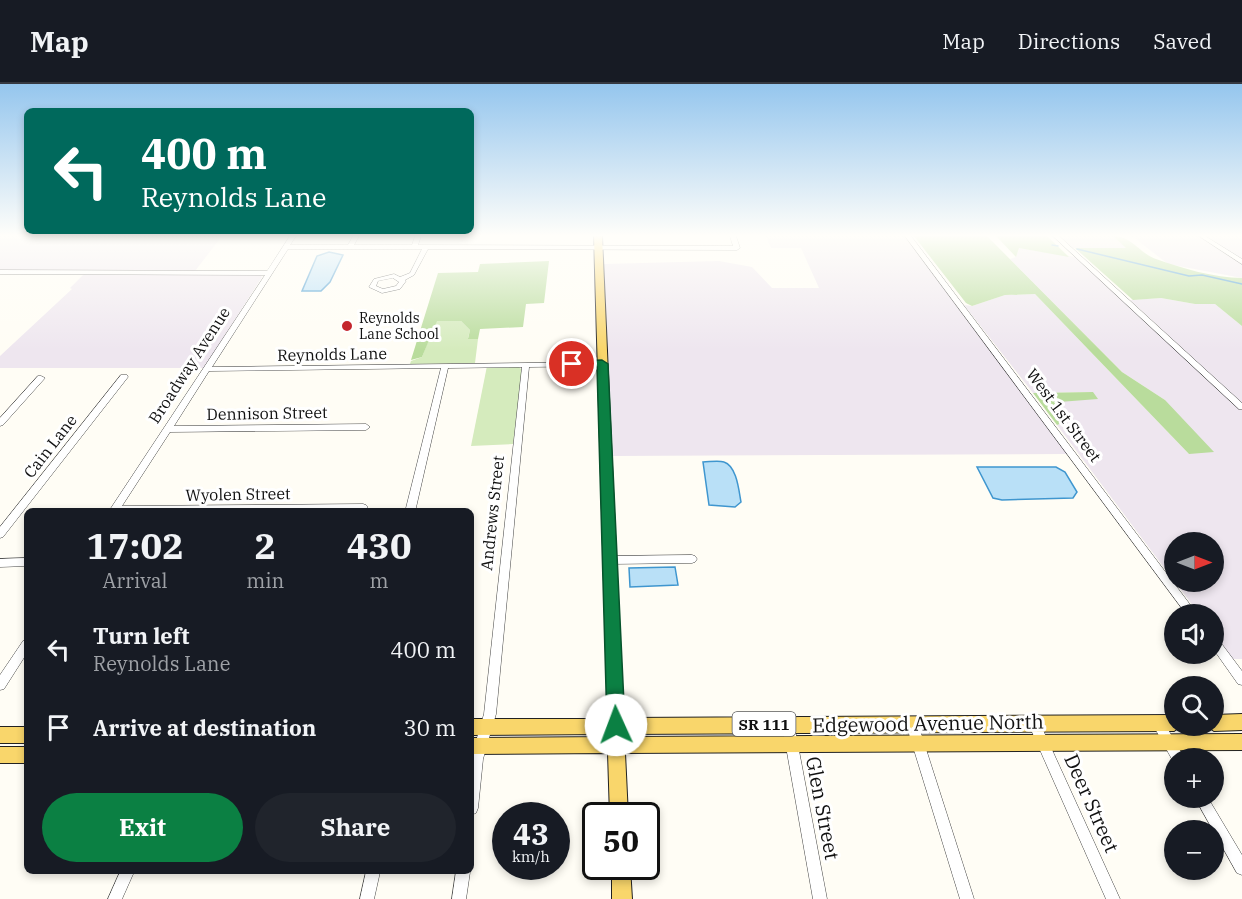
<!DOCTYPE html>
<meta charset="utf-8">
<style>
:root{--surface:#171b24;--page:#20242c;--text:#f1f3f6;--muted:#9ea1a6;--line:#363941;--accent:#0b8043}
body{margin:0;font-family:"IBM Plex Serif",serif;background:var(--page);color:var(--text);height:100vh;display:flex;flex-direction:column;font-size:22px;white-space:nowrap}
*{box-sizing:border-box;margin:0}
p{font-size:20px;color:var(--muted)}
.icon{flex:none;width:33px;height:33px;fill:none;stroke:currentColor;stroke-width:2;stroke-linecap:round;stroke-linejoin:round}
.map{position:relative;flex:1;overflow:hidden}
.details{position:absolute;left:24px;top:424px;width:450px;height:366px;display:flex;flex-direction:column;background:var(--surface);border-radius:9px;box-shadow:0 3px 9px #0003}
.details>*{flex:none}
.banner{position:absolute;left:24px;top:24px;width:450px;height:126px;border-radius:9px;box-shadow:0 3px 9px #0003;background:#00695c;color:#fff;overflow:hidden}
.needle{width:39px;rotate:90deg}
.tools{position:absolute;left:1164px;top:448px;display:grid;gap:12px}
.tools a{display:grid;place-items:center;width:60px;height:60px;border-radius:50%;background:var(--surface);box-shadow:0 3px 9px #0003;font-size:30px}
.speed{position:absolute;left:492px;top:718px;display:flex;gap:12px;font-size:30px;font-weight:700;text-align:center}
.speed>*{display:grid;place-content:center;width:78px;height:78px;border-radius:50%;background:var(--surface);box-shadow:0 3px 9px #0003;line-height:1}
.speed small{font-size:15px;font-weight:400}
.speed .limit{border:3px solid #111;border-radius:9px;background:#fff;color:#111}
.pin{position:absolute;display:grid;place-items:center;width:51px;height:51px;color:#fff;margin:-26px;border:3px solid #fff;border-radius:50%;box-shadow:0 2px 6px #0007}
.me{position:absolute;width:66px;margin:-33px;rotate:358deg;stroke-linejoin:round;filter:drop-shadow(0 0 4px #0008)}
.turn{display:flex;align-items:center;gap:21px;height:126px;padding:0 18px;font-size:27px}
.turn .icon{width:78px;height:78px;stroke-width:2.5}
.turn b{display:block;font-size:42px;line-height:51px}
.eta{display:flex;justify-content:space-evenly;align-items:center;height:102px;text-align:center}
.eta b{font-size:36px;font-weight:800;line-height:42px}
.button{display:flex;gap:12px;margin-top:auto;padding:12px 18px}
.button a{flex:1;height:69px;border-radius:36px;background:var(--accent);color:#fff;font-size:24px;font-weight:800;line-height:69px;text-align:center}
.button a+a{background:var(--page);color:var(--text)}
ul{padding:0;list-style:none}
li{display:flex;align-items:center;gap:18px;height:78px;padding:0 18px}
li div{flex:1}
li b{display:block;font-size:22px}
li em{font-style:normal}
header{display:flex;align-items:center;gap:36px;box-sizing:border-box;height:84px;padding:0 30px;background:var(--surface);border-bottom:2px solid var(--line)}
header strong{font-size:28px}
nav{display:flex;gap:33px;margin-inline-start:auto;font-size:21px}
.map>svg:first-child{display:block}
</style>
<header>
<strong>Map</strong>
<nav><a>Map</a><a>Directions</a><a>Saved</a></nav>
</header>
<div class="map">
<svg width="1242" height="815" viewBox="0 0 1242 815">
<rect width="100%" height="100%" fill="#fffdf5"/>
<g fill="#eee6ef">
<path d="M 0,152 L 222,152 L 195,187 L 0,187 Z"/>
<path d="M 766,152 L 905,152 L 1068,370 L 613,372 L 604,180 L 719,177 L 752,183 L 772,204 L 819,204 L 801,164 L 771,164 Z"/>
<path d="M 1059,152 L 1113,152 L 1127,164 L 1072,164 Z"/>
<path d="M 1132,152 L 1201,152 L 1242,180 L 1242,194 L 1168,180 Z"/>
<path d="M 1205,152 L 1242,152 L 1242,176 Z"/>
<path d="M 1019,164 L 1076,173 L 1242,326 L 1242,575 L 1233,575 L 1214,549 L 1214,531 L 1200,531 L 1175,498 L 1214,498 L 1214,459 L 1174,459 L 1174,497 L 1057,341 L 1068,335 L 1059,318 L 1093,308 L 1033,309 L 964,221 L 972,222 L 1005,211 L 1035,210 L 1189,370 L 1165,316 L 1122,288 L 1010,175 L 1016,173 Z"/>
<path d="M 84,190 L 260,191 L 262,193 L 204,284 L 0,284 L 0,272 L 72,205 L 70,204 Z"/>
<path d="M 1161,214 L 1195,220 L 1215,220 L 1242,242 L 1242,319 L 1130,216 Z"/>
</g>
<g fill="#d5ebbd">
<path d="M 436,237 L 461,237 L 470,246 L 468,254 L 478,255 L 475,279 L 410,280 L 411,277 L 422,273 Z"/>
<path d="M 487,282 L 518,282 L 522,286 L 513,360 L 471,362 Z"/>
</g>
<g fill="#b9dc9c">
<path d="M 914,152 L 987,152 L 1122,288 L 1165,316 L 1214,368 L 1189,370 L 1035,210 L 1005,211 L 972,222 L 966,219 Z"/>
<path d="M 996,152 L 1047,152 L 1069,173 L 1019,164 L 1016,173 Z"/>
<path d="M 1113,152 C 1132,152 1139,169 1156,175 C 1182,184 1214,194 1242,194 L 1242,242 L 1215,220 L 1195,220 L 1161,214 L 1133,216 L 1075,164 L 1126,164 Z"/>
<path d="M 549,177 L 544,219 L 526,220 L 523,243 L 480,245 L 478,255 L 468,255 L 470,246 L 461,237 L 437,237 L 422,273 L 411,276 L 438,189 L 478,188 L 480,180 Z"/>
<path d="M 1093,308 L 1098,315 L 1059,318 L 1069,336 L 1057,341 L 1033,309 Z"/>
</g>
<g fill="#b9e0f7" stroke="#3f96cf" stroke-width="1.5">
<path d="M 329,168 L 343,171 L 330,198 L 321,207 L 302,207 L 317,172 Z"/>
<path d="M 703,378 C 709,378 718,376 724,378 C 737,382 739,408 741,418 L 735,423 L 709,421 Z"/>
<path d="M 977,383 L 1056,383 L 1065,388 L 1077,408 L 1073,414 L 1002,416 L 993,414 Z"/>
<path d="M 675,483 L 678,501 L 630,503 L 629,484 Z"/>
</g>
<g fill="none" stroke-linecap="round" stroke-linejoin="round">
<g stroke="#3f96cf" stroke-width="1.5">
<path d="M 1052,161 L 1058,162"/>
<path d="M 1077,165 L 1189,192 L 1202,191 L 1242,200"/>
</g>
<defs>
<g id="minor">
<path d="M 290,152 L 296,152 L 290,161 L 348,161 L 353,152 L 359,152 L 354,161 L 412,161 L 415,152 L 421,152 L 418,161 L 733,162 L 730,152 L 736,152 L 740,164 L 737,166 L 428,165 L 414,191 L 405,196 L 406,197 L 400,205 L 382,209 L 369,203 L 374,195 L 394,190 L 400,193 L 410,189 L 422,165 L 288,165 L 212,283 L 602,278 L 606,280 L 602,282 L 529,283 L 496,630 L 483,675 L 478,724 L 476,729 L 471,731 L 471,674 L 484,630 L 522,283 L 448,284 L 415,428 L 405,428 L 441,284 L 209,287 L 174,342 L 366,340 L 370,343 L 366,346 L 170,348 L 122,422 L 363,420 L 366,421 L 368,423 L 366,425 L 271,428 L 110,428 L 111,424 L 265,191 L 0,190 L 0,186 L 267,187 ZM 393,194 L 399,198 L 396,202 L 383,205 L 376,202 L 378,197 Z"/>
<path d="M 905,152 L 911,152 L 1198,531 L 1187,531 Z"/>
<path d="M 1053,152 L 1059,152 L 1242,319 L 1242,325 L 1239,325 Z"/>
<path d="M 1199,152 L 1205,152 L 1242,175 L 1242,180 Z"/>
<path d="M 121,291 L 127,291 L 128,293 L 3,453 L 0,454 L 0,443 Z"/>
<path d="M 38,292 L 41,292 L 45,294 L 3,341 L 0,342 L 0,334 Z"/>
<path d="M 692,471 L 695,472 L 697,475 L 695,478 L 692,479 L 610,480 L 607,479 L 605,476 L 607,473 L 610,472 Z"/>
<path d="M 27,474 L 27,482 L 0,483 L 0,475 Z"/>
<path d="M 1214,553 L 1218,555 L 1242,587 L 1242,601 L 1238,600 L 1214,566 Z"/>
<path d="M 27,555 L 27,569 L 4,605 L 0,606 L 0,591 L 23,557 Z"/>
<path d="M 1034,633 L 1038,635 L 1120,815 L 1106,815 L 1028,639 L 1030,635 Z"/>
<path d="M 1158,633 L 1162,635 L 1185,675 L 1174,675 L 1174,679 L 1152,639 L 1154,635 Z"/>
<path d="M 788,634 L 792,636 L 794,640 L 827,815 L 813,815 L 782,640 L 784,636 Z"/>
<path d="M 912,634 L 916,636 L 918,640 L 974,815 L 960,815 L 906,640 L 908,636 Z"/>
<path d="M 1195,714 L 1208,714 L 1242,771 L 1242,791 L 1237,789 Z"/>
<path d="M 120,788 L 134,788 L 122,815 L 108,815 Z"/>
<path d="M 366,788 L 380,788 L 374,815 L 360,815 Z"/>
<path d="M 456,788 L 470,788 L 466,815 L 452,815 Z"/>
</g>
<g id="major">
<path d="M 594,152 L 602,152 L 623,634 L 1174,631 L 1174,642 L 1181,642 L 1174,647 L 624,650 L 624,653 L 1242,650 L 1242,666 L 625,669 L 628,732 L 610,732 L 608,669 L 471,670 L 471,654 L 608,653 L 608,650 L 471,651 L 471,635 L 608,635 Z"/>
<path d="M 1242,630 L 1242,646 L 1214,647 L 1207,642 L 1214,642 L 1214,631 Z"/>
<rect x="0" y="643" width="27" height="16"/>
<rect x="0" y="663" width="27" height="16"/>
<path d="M 612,783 L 630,783 L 632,815 L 612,815 Z"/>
</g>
</defs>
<use href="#minor" stroke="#444" stroke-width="1"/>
<use href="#major" stroke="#222" stroke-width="2"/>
<use href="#minor" fill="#fff" fill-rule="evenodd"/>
<use href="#major" fill="#f9d66b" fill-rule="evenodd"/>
</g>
<linearGradient id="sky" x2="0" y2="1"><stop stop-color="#95c6ee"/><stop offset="0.57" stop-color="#fffefa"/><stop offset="1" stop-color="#fffefa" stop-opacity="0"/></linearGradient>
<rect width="1242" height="266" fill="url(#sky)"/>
<path fill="#0b8043" stroke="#07532c" stroke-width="1.5" d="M 602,276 L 608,280 L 625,641 L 622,647 L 616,650 L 609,647 L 607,641 L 597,283 L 572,283 L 566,280 L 572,277 Z"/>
<circle fill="#c4262e" stroke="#fff" stroke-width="2" cx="347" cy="242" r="6"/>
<g text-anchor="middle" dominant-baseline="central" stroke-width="6" stroke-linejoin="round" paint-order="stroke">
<g font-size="14" fill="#111" stroke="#fff" text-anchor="start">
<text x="359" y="234">Reynolds<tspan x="359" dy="16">Lane School</tspan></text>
</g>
<rect fill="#fff" stroke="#585858" stroke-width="1.5" x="732.5" y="628" width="63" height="24" rx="4.5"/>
<g font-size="15" font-weight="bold" fill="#111">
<text x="764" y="640">SR 111</text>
</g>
<g font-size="16" fill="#111" stroke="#fff">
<text transform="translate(332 270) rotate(-1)">Reynolds Lane</text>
<text transform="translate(189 281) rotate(-57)">Broadway Avenue</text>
<text transform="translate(267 329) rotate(-1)">Dennison Street</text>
<text transform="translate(1064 331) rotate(53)">West 1st Street</text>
<text transform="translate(50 362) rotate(-52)">Cain Lane</text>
<text transform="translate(238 410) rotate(-1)">Wyolen Street</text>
<text transform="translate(492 429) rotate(-84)">Andrews Street</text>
</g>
<g font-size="20" fill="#111" stroke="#fff">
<text transform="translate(928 639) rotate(-1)">Edgewood Avenue North</text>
<text transform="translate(1092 719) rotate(66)">Deer Street</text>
<text transform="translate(823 724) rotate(79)">Glen Street</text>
</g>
</g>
</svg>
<div class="tools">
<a><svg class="needle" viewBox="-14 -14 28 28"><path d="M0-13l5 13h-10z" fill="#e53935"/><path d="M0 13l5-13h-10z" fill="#9ea1a6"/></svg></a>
<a><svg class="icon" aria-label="sound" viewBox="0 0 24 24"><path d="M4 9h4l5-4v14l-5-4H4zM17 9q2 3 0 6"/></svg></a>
<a><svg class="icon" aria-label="search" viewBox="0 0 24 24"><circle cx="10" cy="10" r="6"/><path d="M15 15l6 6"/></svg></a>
<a>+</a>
<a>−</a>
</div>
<div class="speed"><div>43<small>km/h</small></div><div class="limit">50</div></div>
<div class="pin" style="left:572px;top:280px;background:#d93025"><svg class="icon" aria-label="arrive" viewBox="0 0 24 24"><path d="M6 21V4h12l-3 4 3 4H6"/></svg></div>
<svg class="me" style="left:616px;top:641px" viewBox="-20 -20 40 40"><circle r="19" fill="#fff"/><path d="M0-13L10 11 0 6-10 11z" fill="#0b8043"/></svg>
<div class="banner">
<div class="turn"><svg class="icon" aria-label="left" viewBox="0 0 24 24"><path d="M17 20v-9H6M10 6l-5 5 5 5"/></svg><div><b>400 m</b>Reynolds Lane</div></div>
</div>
<section class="details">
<div class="eta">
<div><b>17:02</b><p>Arrival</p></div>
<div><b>2</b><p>min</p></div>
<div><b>430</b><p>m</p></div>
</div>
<ul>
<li><svg class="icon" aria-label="left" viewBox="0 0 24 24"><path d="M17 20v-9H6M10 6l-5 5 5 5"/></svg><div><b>Turn left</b><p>Reynolds Lane</p></div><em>400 m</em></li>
<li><svg class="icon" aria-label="arrive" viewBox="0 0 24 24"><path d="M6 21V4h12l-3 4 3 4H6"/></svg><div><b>Arrive at destination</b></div><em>30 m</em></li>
</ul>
<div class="button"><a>Exit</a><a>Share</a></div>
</section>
</div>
